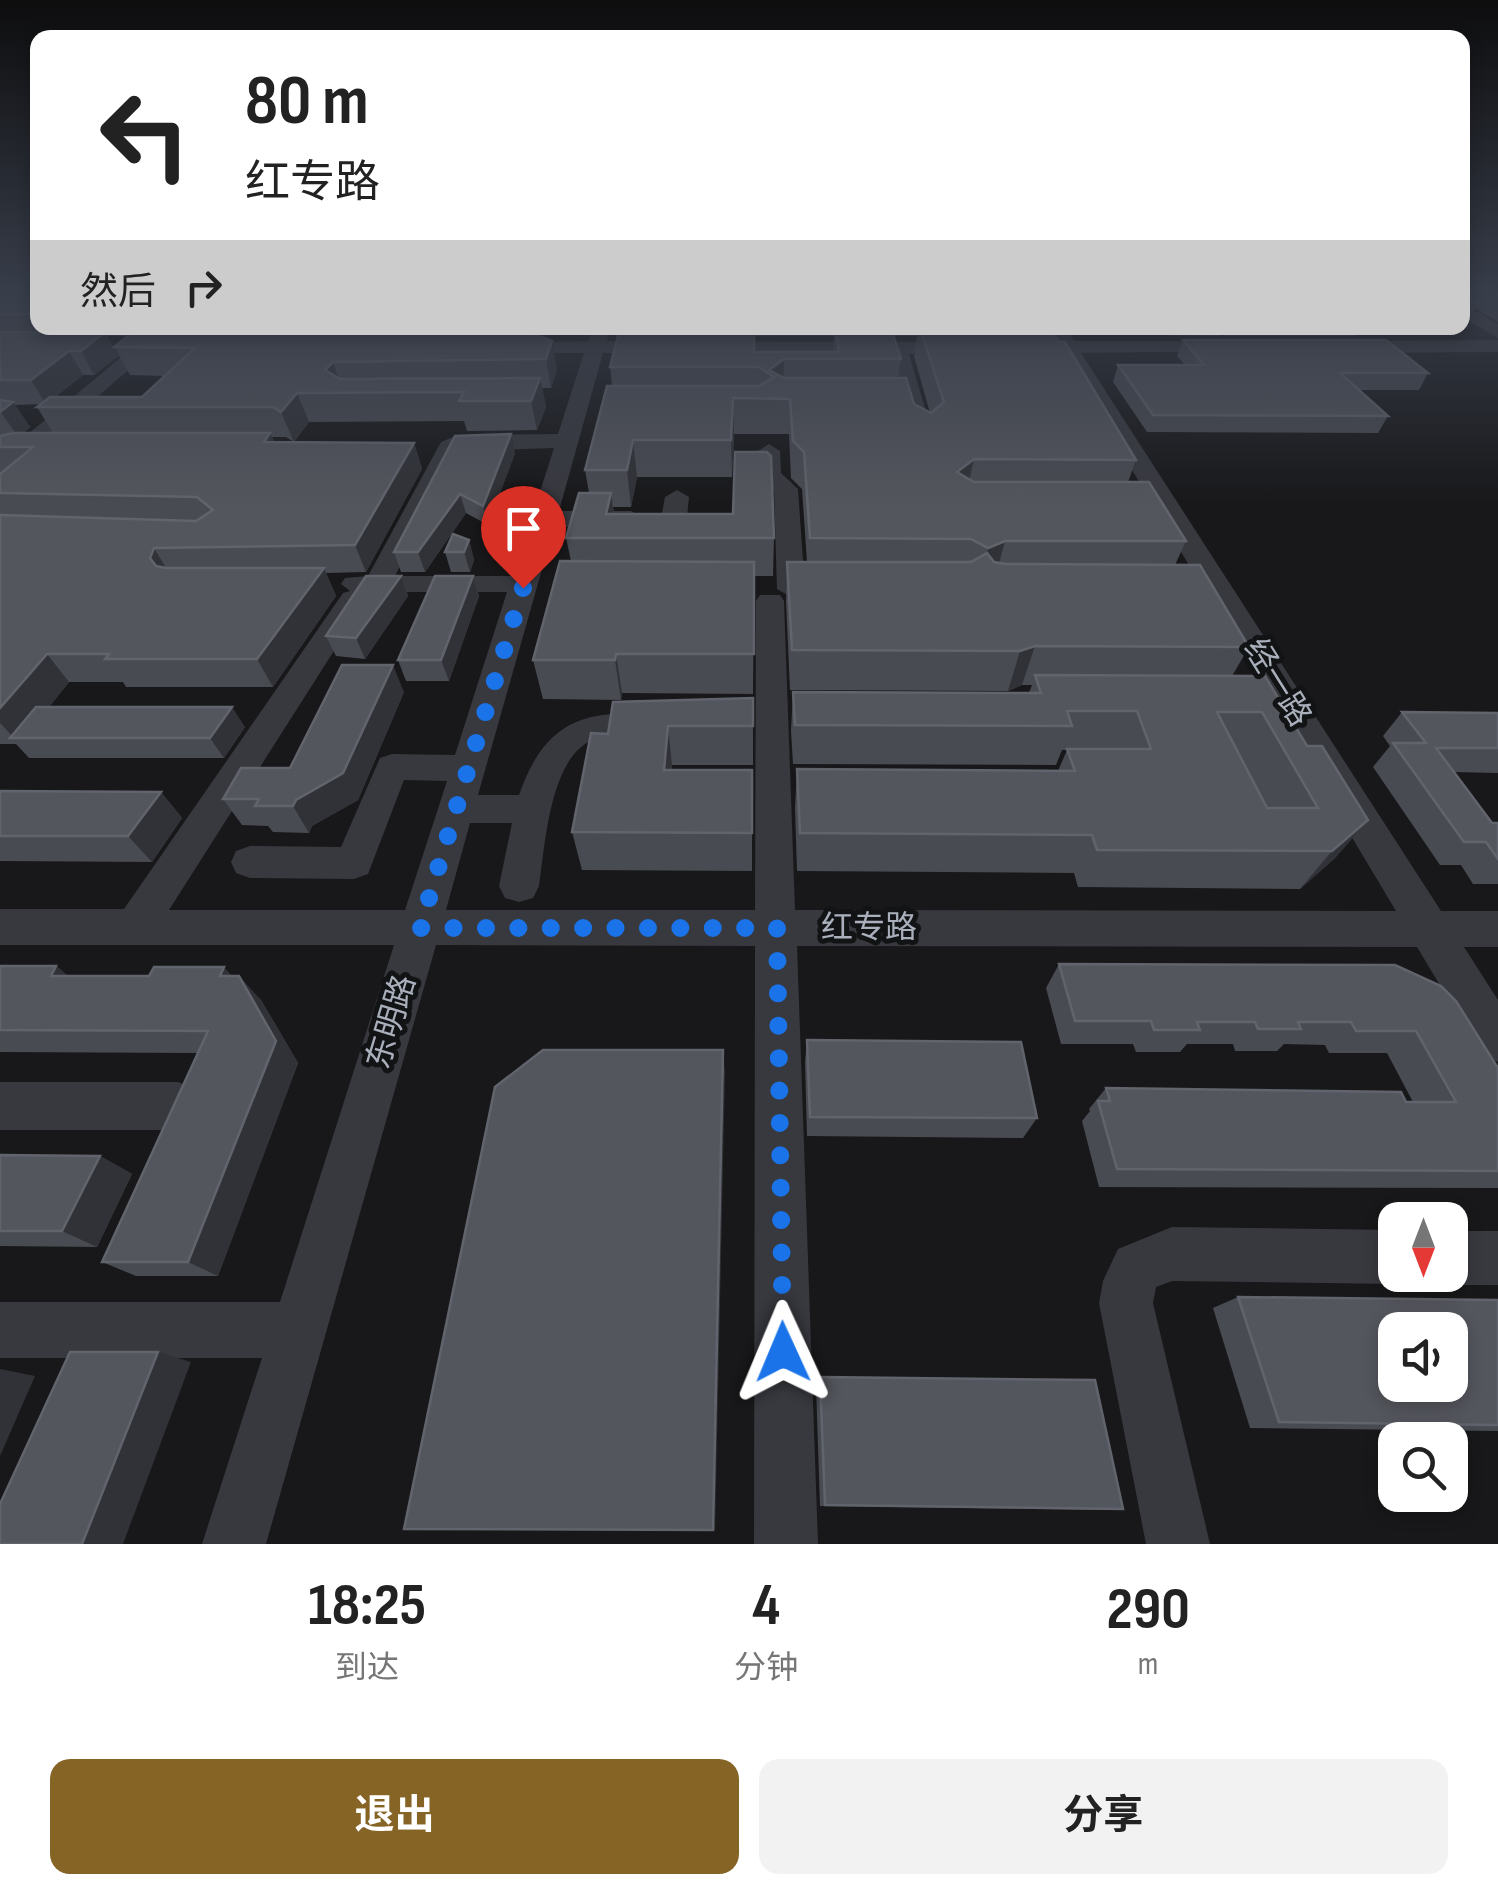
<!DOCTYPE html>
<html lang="zh">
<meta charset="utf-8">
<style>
:root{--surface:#fff;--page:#f2f2f2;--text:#222;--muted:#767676;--accent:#856426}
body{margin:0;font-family:"Sofia Sans Condensed","Noto Sans SC",sans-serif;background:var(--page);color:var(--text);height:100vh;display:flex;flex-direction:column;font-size:38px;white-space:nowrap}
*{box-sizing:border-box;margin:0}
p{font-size:32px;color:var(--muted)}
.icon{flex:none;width:55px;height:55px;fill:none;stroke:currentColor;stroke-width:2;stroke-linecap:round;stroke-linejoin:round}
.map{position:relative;height:1544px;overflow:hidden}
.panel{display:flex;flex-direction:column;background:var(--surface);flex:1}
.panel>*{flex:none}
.hud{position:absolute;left:30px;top:30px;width:1440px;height:305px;border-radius:20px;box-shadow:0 5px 15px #0003;background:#fff;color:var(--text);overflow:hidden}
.needle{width:65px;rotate:180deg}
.tools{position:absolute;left:1378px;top:1202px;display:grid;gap:20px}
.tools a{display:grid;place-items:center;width:90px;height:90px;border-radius:20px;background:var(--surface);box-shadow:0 5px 15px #0003;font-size:50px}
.pin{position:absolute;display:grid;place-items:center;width:85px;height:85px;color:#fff;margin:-102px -42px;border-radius:50% 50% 50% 0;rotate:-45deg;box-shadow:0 0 10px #0007}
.pin .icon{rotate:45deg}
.me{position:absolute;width:110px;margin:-55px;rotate:359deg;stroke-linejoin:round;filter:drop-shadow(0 0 8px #0008)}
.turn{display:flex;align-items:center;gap:35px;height:210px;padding:0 50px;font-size:45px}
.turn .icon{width:130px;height:130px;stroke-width:2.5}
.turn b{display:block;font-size:70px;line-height:85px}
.then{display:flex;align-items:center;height:95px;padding:0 50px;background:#0003;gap:20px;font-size:38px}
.eta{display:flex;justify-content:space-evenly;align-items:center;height:170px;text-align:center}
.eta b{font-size:60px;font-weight:700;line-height:70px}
.primary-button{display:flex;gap:20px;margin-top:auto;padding:20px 50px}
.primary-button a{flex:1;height:115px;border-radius:20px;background:var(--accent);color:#fff;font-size:40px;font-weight:700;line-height:115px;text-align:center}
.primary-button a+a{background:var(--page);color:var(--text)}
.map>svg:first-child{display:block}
</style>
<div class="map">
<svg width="1498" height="1544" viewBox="0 0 1498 1544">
<rect width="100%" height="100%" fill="#18181a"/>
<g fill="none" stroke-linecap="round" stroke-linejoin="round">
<g fill="#38393f" fill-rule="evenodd">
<path d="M 1462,304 L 1498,324 L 1498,338 L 1462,317 Z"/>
<path d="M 157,328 L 177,328 L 8,474 L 0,476 L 0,457 Z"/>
<path d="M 593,328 L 609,328 L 607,341 L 962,342 L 972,348 L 962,354 L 909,354 L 934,439 L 923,446 L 912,439 L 890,354 L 603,353 L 559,511 L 631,511 L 645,519 L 661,519 L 665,497 L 677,490 L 689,497 L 686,527 L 673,535 L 638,535 L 624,527 L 554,527 L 478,795 L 519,795 C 537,744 563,714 620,714 C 636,713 652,713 667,718 L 672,726 L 667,734 C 644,741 619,732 596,739 C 550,752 545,846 539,886 L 533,898 L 519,902 L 505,898 L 499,886 L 512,823 L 470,823 L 446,910 L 755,910 L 756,601 L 760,595 L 780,595 L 784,601 L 795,910 L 1396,911 L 1062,353 L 1024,353 L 1014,347 L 1024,341 L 1055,341 L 1049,331 L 1051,328 L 1065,328 L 1074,341 L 1227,341 L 1237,347 L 1234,351 L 1081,353 L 1441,911 L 1498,911 L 1498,947 L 1464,947 L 1498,1000 L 1498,1062 L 1482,1055 L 1417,947 L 797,946 L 818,1544 L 754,1544 L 755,946 L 436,945 L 266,1544 L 202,1544 L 262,1358 L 0,1358 L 0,1302 L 280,1302 L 394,945 L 0,945 L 0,909 L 124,909 L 343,593 L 350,591 L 341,584 L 345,578 L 368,576 L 441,442 L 458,435 L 558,434 L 584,353 L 509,353 L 499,347 L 502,343 L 588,341 ZM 554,448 L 513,576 L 395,576 L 458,451 ZM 361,592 L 507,592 L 455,755 L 392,754 L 380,758 L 341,847 L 250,846 L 236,851 L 231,862 L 236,873 L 250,878 L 354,879 L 368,874 L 404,780 L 447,781 L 405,910 L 169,910 L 367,599 Z"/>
<path d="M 1498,340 L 1498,352 L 1349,353 L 1339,347 L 1349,341 Z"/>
<path d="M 769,444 L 780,451 L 781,473 L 798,489 L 805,589 L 791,597 L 777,589 L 774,491 L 757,475 L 758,451 Z"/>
<path d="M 0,1082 L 178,1082 L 195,1089 L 202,1106 L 195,1123 L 178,1130 L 0,1130 Z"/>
<path d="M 1172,1227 L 1395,1230 L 1395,1275 L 1414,1275 L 1395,1284 L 1172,1281 L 1156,1287 L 1153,1303 L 1210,1544 L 1146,1544 L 1099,1303 L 1103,1281 L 1118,1249 Z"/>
<path d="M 1450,1231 L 1498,1231 L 1498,1285 L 1450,1285 L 1431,1277 L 1450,1275 Z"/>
</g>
</g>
<g fill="#494b52" fill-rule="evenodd">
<path d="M 0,289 L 38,289 L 38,328 L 518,328 L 557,370 L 551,388 L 542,388 L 546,407 L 537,430 L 467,431 L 464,421 L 309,422 L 294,442 L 286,437 L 272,437 L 274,442 L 414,443 L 422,469 L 366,572 L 326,573 L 336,596 L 273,687 L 126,687 L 123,682 L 69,682 L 49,707 L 245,727 L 224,758 L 29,758 L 16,744 L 0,744 L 0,474 L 2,473 L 0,473 ZM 107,336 L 128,336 L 114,347 L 130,375 L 165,376 L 142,397 L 55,397 L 83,375 L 94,375 L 118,356 ZM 41,404 L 37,407 L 53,433 L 23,433 L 30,427 L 15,405 Z"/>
<path d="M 1462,289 L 1498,289 L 1498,322 L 1475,308 L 1466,323 L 1462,323 Z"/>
<path d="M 627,328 L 1050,328 L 1136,460 L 1128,482 L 1186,541 L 1175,565 L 1249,647 L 1232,676 L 1307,746 L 1368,820 L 1335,858 L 1300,889 L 1078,887 L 1074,873 L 797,871 L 795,808 L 797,769 L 1058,771 L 1067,750 L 1062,750 L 1056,765 L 793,764 L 791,731 L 793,692 L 1029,693 L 1032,685 L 1022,685 L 1008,691 L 790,690 L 786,601 L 787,562 L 807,562 L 802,489 L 791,478 L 789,434 L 734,434 L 732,477 L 637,477 L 631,507 L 613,507 L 614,514 L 774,538 L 773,576 L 754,576 L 753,694 L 622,693 L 621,700 L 543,699 L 533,660 L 571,561 L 566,538 L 589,493 L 585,470 L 612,386 L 610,367 ZM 754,336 L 834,336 L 833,352 L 754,352 ZM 894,336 L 917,336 L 914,356 L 930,413 L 914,404 L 898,378 L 901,359 Z"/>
<path d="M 1077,328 L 1358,328 L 1354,336 L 1224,336 L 1223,332 L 1221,336 L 1082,334 Z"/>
<path d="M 1183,340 L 1428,373 L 1419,390 L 1359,390 L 1388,416 L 1378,433 L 1147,432 L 1113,382 L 1118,365 L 1185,365 L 1177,356 Z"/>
<path d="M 455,436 L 515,453 L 488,525 L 466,513 L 425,572 L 401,572 L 394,552 Z"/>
<path d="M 469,540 L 474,560 L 470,572 L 451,572 L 445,552 Z"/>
<path d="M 401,576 L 408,596 L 365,659 L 336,656 L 326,636 Z"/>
<path d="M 473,576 L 479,596 L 449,681 L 406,681 L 398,660 Z"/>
<path d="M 404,692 L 358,800 L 312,826 L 309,833 L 273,832 L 268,826 L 242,825 L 223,799 L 290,768 Z"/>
<path d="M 753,698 L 753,765 L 672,765 L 672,770 L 752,770 L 752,871 L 582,870 L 572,832 L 608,734 Z"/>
<path d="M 1402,712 L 1498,713 L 1498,773 L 1454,772 L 1492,823 L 1498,823 L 1498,884 L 1473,884 L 1461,865 L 1440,865 L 1373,767 L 1390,746 L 1383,736 Z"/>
<path d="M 0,791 L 161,792 L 182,818 L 152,862 L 0,861 Z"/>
<path d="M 1059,964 L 1395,965 L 1498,1068 L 1498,1188 L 1099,1187 L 1082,1121 L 1090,1111 L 1089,1109 L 1106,1088 L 1413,1102 L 1387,1053 L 1329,1053 L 1325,1045 L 1284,1044 L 1277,1051 L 1235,1051 L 1233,1044 L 1187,1044 L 1180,1052 L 1136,1052 L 1133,1044 L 1061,1044 L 1046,988 Z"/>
<path d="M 0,966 L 56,966 L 68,976 L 232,976 L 261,1000 L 298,1063 L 218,1276 L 136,1276 L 102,1262 L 198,1053 L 0,1052 Z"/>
<path d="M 807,1040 L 1037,1118 L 1023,1138 L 807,1136 L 805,1062 Z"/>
<path d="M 0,1155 L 100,1156 L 132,1174 L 97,1247 L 0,1246 Z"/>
<path d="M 1238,1297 L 1498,1300 L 1498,1431 L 1250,1428 L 1213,1308 Z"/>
<path d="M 820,1377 L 1123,1509 L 1100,1510 L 820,1506 L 816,1385 Z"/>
</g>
<g fill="#313237">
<path d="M 105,332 L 118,356 L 94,375 L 81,351 Z"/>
<path d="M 552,341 L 557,370 L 551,388 L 546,359 Z"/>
<path d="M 69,351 L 83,375 L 46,404 L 31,380 Z"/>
<path d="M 784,359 L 783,393 L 769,370 Z"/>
<path d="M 333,362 L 343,391 L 325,370 Z"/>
<path d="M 540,378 L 546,407 L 537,430 L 531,401 Z"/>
<path d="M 297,393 L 309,422 L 294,442 L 281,412 Z"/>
<path d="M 733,398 L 734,434 L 732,477 L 731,440 Z"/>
<path d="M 13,402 L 30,427 L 18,437 L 1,412 Z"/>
<path d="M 270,433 L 281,459 L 264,442 Z"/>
<path d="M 511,434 L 515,453 L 488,525 L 483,506 Z"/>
<path d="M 633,440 L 637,477 L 631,507 L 627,470 Z"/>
<path d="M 414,443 L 422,469 L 366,572 L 355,545 Z"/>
<path d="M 974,459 L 966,496 L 957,472 Z"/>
<path d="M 611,493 L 616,531 L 606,514 Z"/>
<path d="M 460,494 L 466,513 L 425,572 L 418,552 Z"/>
<path d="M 469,540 L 474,560 L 470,572 L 464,552 Z"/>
<path d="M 1005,541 L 995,579 L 979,587 L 988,548 Z"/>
<path d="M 154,548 L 171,576 L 167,586 L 150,558 Z"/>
<path d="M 324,568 L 336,596 L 273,687 L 257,659 Z"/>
<path d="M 401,576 L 408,596 L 365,659 L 356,638 Z"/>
<path d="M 473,576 L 479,596 L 449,681 L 441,660 Z"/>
<path d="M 1035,646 L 1022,685 L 1008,691 L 1020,651 Z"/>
<path d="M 47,654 L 69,682 L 24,738 L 14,738 L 0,723 L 0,708 Z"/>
<path d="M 616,654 L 622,693 L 621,700 L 615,660 Z"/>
<path d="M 393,665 L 404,692 L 358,800 L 312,826 L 309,833 L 293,806 L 296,800 Z"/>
<path d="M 232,707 L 245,727 L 224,758 L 210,738 Z"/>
<path d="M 668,726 L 672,765 L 668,809 L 664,770 Z"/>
<path d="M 161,792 L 182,818 L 152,862 L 128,836 Z"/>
<path d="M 1368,820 L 1335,858 L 1300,889 L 1332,851 Z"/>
<path d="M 56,966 L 86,990 L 51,976 Z"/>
<path d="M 224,967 L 246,991 L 220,976 Z"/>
<path d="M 239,976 L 261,1000 L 298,1063 L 218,1276 L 188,1262 Z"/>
<path d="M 723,1050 L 725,1072 L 715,1530 L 713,1530 Z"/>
<path d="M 100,1156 L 132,1174 L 97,1247 L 62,1231 Z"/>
<path d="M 158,1352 L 191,1362 L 123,1544 L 82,1544 Z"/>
<path d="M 0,1369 L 35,1376 L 0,1456 Z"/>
</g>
<g fill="#54565d" stroke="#61646c" stroke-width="2.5" fill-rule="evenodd">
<rect x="0" y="289" width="38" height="25"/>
<path d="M 1462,289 L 1471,289 L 1470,297 L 1478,303 L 1462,303 Z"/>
<path d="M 1487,289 L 1498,289 L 1498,295 Z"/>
<path d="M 138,328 L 518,328 L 552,341 L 546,359 L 333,362 L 325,370 L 340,379 L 540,378 L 531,401 L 459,401 L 464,392 L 297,393 L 281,412 L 273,407 L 37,407 L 50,397 L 142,397 L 195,348 L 114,347 Z"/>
<path d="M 627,328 L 754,328 L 754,352 L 839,352 L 835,328 L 891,328 L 901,359 L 784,359 L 769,370 L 784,378 L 906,378 L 914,404 L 931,413 L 944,402 L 920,328 L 1050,328 L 1059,342 L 1065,342 L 1136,460 L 974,459 L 957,472 L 974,482 L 1149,482 L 1186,541 L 1005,541 L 988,548 L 971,539 L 810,538 L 804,452 L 793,441 L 790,399 L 733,398 L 731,440 L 633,440 L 627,470 L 585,470 L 607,386 L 759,386 L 774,377 L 759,367 L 610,367 L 619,332 Z"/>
<path d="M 0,332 L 105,332 L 81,351 L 69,351 L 31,380 L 0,380 Z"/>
<path d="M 1183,340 L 1386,340 L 1428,373 L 1340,373 L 1388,416 L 1153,415 L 1118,365 L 1204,365 Z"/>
<path d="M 0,400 L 13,402 L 0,412 Z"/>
<path d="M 13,433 L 270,433 L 264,442 L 414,443 L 355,545 L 154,548 L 150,558 L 156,566 L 166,568 L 324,568 L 257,659 L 105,659 L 109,654 L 47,654 L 0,708 L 0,515 L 196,521 L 213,510 L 197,497 L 0,493 L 0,474 L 33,447 L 0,447 L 0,436 Z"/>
<path d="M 511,434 L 483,506 L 460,494 L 418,552 L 394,552 L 455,436 Z"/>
<path d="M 735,452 L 767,452 L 771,456 L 774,538 L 566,538 L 579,493 L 611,493 L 606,514 L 733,514 Z"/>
<path d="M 453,534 L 469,540 L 464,552 L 445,552 Z"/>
<path d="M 987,553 L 994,562 L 1005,564 L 1200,565 L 1249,647 L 1035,646 L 1020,651 L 792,650 L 787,562 L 971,562 Z"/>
<path d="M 560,561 L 754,562 L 754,654 L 616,654 L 615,660 L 533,660 Z"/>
<path d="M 366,576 L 401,576 L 356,638 L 326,636 Z"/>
<path d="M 435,576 L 473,576 L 441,660 L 398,660 Z"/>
<path d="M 342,665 L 393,665 L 343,773 L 296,800 L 293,806 L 255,806 L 259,799 L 223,799 L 241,768 L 290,768 Z"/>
<path d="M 1035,675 L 1265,676 L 1307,746 L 1322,746 L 1368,820 L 1332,851 L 1097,850 L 1092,835 L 800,833 L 797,769 L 1075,771 L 1067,749 L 1151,749 L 1137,711 L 1067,711 L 1072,726 L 795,725 L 793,692 L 1041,693 ZM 1217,712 L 1262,712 L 1318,808 L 1267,808 Z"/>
<path d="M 753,698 L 753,726 L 668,726 L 664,770 L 752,770 L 752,833 L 572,832 L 591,733 L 608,734 L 613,702 Z"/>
<path d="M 36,707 L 232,707 L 210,738 L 10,738 Z"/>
<path d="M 1402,712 L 1498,713 L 1498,748 L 1436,748 L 1492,823 L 1498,823 L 1498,859 L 1486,842 L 1464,842 L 1393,743 L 1426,743 Z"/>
<path d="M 0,791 L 161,792 L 128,836 L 0,836 Z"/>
<path d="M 1059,964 L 1395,965 L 1441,986 L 1456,1001 L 1498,1068 L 1498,1171 L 1117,1169 L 1098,1101 L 1110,1101 L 1106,1088 L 1401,1092 L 1406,1102 L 1456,1102 L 1416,1031 L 1356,1031 L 1351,1022 L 1298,1022 L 1301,1029 L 1258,1029 L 1255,1022 L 1197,1022 L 1200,1030 L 1154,1030 L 1151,1021 L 1075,1021 Z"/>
<path d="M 0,966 L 56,966 L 51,976 L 149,976 L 154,967 L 224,967 L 220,976 L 239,976 L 276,1041 L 188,1262 L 102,1262 L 208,1031 L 0,1030 Z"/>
<path d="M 807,1040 L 1021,1042 L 1037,1118 L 810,1117 Z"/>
<path d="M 543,1050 L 723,1050 L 713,1530 L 404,1529 L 495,1087 Z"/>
<path d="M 0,1155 L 100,1156 L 62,1231 L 0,1231 Z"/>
<path d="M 1238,1297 L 1498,1300 L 1498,1425 L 1279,1422 ZM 1395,1330 L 1450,1330 L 1450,1385 L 1395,1385 Z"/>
<path d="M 70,1352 L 158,1352 L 82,1544 L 0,1544 L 0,1504 Z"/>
<path d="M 820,1377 L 1095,1380 L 1123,1509 L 825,1505 Z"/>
</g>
<linearGradient id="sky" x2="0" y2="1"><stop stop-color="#0d0d0e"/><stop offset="0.57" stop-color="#373d49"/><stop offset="1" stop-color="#373d49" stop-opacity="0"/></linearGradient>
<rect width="1498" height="505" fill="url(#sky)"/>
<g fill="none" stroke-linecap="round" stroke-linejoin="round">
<path stroke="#1a73e8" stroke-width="18" stroke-dasharray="0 32.4" d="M 523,588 L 420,928 L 777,928 L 783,1352"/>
</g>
<g text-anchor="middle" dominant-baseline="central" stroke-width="10" stroke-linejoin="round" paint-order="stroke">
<g font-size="32" fill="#a9afbb" stroke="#121315">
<text transform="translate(1277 683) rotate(58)">经一路</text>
<text x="869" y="928">红专路</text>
<text transform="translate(392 1022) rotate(-73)">东明路</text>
</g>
</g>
</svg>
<div class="tools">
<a><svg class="needle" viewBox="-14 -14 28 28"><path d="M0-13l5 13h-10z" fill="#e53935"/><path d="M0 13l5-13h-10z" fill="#767676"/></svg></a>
<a><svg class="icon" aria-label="sound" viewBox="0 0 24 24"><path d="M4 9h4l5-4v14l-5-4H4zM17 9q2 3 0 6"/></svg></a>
<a><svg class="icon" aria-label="search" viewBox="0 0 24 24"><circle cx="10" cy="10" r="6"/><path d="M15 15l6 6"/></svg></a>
</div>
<div class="pin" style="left:523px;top:588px;background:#d93025"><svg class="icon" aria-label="arrive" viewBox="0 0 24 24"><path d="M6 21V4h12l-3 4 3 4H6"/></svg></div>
<svg class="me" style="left:783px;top:1352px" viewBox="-20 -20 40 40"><path d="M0-17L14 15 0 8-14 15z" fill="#1a73e8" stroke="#fff" stroke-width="4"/></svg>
<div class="hud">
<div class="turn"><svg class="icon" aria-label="left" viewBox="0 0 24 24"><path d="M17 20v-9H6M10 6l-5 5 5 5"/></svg><div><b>80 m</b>红专路</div></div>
<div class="then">然后<svg class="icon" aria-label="right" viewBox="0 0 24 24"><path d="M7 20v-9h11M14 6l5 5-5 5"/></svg></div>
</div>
</div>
<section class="panel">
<div class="eta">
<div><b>18:25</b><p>到达</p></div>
<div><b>4</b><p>分钟</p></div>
<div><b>290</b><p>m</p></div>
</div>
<div class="primary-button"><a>退出</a><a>分享</a></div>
</section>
